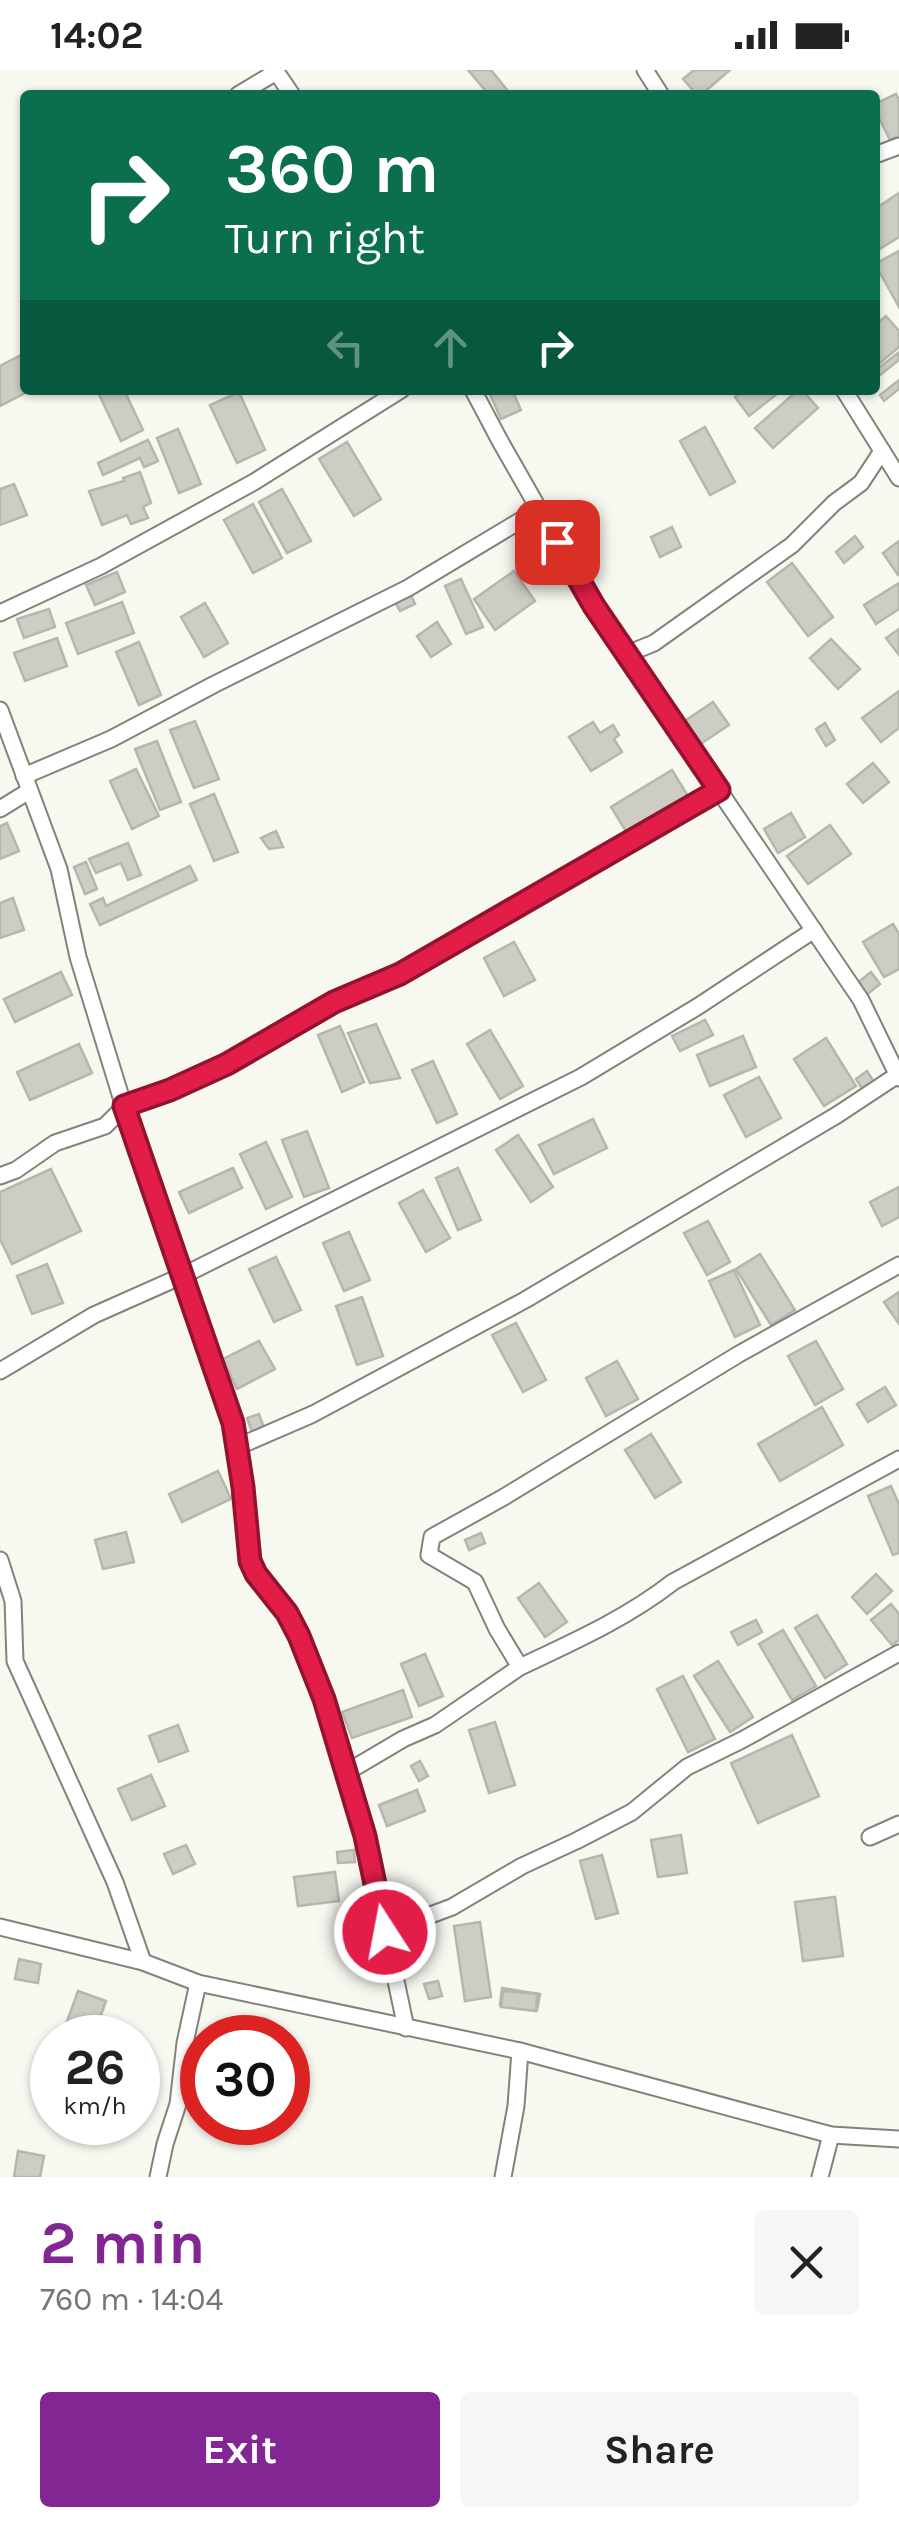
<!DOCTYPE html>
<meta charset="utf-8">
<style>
:root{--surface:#fff;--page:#f6f6f6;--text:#222;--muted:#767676;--accent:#812692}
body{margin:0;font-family:Karla,sans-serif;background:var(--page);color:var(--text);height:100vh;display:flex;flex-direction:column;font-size:38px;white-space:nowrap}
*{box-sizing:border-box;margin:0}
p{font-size:32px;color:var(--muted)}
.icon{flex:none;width:55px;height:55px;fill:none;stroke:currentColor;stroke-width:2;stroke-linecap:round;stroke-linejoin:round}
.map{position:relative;height:2107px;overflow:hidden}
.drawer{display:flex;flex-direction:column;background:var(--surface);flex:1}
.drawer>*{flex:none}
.banner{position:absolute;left:20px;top:20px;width:860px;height:305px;border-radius:10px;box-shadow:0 2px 8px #0004;background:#0b6e4f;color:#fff;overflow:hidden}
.speed{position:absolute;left:30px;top:1945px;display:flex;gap:20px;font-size:50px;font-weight:700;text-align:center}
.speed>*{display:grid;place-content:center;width:130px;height:130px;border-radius:50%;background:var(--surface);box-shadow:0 2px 8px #0004;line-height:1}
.speed small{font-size:25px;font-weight:400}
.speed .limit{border:15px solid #d22;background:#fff;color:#111}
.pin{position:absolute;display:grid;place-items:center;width:85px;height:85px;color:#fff;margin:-42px;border-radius:20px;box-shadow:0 5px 15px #0006}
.me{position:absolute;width:110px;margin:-55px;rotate:349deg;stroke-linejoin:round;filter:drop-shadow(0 0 8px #0008)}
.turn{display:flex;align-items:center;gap:35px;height:210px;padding:0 40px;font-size:45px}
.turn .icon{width:130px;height:130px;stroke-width:2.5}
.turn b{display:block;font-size:70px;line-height:85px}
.lanes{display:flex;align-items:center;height:95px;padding:0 40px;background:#0003;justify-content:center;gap:50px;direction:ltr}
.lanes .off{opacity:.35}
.round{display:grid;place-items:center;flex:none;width:105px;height:105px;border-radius:10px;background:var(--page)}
.head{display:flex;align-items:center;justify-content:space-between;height:170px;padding:0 40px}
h1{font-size:60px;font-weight:700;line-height:75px;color:var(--accent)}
.action{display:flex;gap:20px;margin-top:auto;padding:20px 40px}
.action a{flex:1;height:115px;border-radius:10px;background:var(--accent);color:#fff;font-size:40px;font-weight:700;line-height:115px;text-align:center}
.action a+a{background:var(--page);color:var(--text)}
.status{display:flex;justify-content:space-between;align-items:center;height:70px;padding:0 50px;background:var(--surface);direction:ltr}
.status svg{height:28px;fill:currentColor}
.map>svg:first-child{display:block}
</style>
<div class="status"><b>14:02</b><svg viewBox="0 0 49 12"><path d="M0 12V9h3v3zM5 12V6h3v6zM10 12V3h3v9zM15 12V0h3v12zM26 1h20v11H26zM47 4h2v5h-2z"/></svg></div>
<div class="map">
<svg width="899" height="2107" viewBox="0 0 899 2107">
<rect width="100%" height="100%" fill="#f7f8f0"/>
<g fill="#cdcdc5" stroke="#b6b6af" stroke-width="2.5">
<path d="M 468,0 L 491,0 L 508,21 L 504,25 L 489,25 Z"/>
<path d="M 694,0 L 730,0 L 701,25 L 697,25 L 683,9 Z"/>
<path d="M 896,24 L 899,30 L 899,66 L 890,70 L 875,40 L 875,34 Z"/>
<path d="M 899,123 L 899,167 L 875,182 L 875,139 Z"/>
<path d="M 899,181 L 899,237 L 875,194 Z"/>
<path d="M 886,246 L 899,261 L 899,277 L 875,297 L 875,255 Z"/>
<path d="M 25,283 L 25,320 L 31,320 L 0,336 L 0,296 Z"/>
<path d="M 898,283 L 899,290 L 880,305 L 876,300 Z"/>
<path d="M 899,310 L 899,319 L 884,331 L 880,325 Z"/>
<path d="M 97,320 L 124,320 L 143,360 L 121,371 Z"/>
<path d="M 488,320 L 512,320 L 521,340 L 501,349 Z"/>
<path d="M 744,320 L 782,320 L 749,346 L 735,327 Z"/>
<path d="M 798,320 L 802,320 L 818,338 L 773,378 L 755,358 Z"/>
<path d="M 239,322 L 265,380 L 237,393 L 210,335 Z"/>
<path d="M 705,357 L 735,412 L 710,425 L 680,371 Z"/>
<path d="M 178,359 L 201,414 L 179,423 L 157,368 Z"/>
<path d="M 148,370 L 158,391 L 144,397 L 140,388 L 103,405 L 98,393 Z"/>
<path d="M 347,372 L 381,429 L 354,446 L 319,389 Z"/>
<path d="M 140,402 L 151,433 L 143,437 L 148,448 L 131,454 L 127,445 L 102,455 L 89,421 L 124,411 L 123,408 Z"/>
<path d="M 14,414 L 27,445 L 0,455 L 0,419 Z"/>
<path d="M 282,419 L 311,471 L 287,483 L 259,432 Z"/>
<path d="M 253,434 L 282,488 L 253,503 L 224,450 Z"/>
<path d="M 672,457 L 681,477 L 660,487 L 651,467 Z"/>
<path d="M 855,466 L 863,477 L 844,493 L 836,482 Z"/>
<path d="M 899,471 L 899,504 L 898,505 L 883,483 Z"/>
<path d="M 792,493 L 833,547 L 808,566 L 767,512 Z"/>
<path d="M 514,501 L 535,531 L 495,560 L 474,529 Z"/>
<path d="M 117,502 L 125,522 L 95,535 L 86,515 Z"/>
<path d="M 461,509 L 483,557 L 466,564 L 445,516 Z"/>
<path d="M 899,513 L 899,539 L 876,554 L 864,535 Z"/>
<path d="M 411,525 L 415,534 L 400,541 L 395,532 Z"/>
<path d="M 122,532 L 134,563 L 78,584 L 66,553 Z"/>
<path d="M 205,533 L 228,573 L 204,587 L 181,547 Z"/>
<path d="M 49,539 L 55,557 L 24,568 L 17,549 Z"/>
<path d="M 437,552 L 451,574 L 431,587 L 417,566 Z"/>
<path d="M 899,559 L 899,585 L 886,568 Z"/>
<path d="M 57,568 L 67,596 L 25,611 L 14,583 Z"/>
<path d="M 831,569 L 860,599 L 838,619 L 810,588 Z"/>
<path d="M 139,572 L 161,625 L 139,635 L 116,582 Z"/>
<path d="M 899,621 L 899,658 L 881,672 L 862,648 Z"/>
<path d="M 713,632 L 729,655 L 699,675 L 683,652 Z"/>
<path d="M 195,651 L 219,709 L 194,718 L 170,660 Z"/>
<path d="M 593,652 L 600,663 L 613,655 L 619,665 L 614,669 L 622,682 L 591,701 L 569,667 Z"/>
<path d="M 825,653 L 835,670 L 826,676 L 816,659 Z"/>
<path d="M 157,671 L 181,732 L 160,740 L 135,679 Z"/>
<path d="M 873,693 L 889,712 L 863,733 L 847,714 Z"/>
<path d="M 136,699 L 159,746 L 132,759 L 110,711 Z"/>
<path d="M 672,700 L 688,726 L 627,763 L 611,737 Z"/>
<path d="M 214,724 L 238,782 L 214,791 L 190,734 Z"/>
<path d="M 791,743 L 805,767 L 778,783 L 764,759 Z"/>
<path d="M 7,753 L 19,781 L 0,789 L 0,756 Z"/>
<path d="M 830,755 L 851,784 L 808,814 L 787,786 Z"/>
<path d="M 276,761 L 283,777 L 269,779 L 261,768 Z"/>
<path d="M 128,773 L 141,805 L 128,810 L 121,793 L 96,803 L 89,789 Z"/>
<path d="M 86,792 L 97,819 L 85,824 L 74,797 Z"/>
<path d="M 190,796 L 197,810 L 100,855 L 90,834 L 103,828 L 106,836 Z"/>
<path d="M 13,828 L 24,860 L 0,868 L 0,833 Z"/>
<path d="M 893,854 L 899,864 L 899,899 L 884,907 L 863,872 Z"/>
<path d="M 514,872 L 535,910 L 504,926 L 484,888 Z"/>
<path d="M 61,902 L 72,925 L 15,952 L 4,929 Z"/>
<path d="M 871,902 L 880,914 L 864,927 L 855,915 Z"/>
<path d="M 705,950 L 713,965 L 680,981 L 672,966 Z"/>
<path d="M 376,954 L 400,1008 L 370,1013 L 348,963 Z"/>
<path d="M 340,956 L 364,1012 L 342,1022 L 318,965 Z"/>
<path d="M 490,960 L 523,1016 L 500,1029 L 467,974 Z"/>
<path d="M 743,966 L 756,997 L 710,1016 L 697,985 Z"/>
<path d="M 826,968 L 856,1016 L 824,1036 L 794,989 Z"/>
<path d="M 79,974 L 92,1003 L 30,1030 L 17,1002 Z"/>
<path d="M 433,991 L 457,1044 L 437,1053 L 412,1000 Z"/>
<path d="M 867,1001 L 874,1012 L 863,1020 L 856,1009 Z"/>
<path d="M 759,1007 L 781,1048 L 746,1067 L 724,1025 Z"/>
<path d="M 593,1049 L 607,1078 L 554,1104 L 539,1075 Z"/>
<path d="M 307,1061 L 329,1118 L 304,1127 L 282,1070 Z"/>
<path d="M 518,1065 L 553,1117 L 531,1132 L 496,1080 Z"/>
<path d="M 266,1072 L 292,1127 L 266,1139 L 240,1084 Z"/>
<path d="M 233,1098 L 242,1118 L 189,1143 L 179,1122 Z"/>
<path d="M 458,1098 L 481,1150 L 458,1160 L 436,1108 Z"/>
<path d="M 51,1099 L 81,1161 L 12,1194 L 0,1169 L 0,1122 Z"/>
<path d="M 899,1117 L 899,1147 L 882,1156 L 870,1132 Z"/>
<path d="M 423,1120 L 450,1168 L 426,1182 L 399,1133 Z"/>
<path d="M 708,1151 L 730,1192 L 707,1205 L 684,1163 Z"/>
<path d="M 349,1162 L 370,1210 L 344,1221 L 323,1173 Z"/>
<path d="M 760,1184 L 795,1240 L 771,1255 L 736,1199 Z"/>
<path d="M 276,1187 L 301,1240 L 274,1252 L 249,1199 Z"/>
<path d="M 47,1194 L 63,1233 L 32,1244 L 17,1206 Z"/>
<path d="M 734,1200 L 760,1255 L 735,1267 L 709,1211 Z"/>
<path d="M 899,1222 L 899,1254 L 884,1232 Z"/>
<path d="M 362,1227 L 383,1286 L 357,1295 L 336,1236 Z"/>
<path d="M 516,1253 L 546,1310 L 523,1322 L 492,1265 Z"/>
<path d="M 259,1271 L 275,1299 L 237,1319 L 223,1289 Z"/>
<path d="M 816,1271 L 843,1319 L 815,1335 L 788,1286 Z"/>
<path d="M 617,1291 L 638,1329 L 606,1346 L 586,1308 Z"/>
<path d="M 885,1317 L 896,1335 L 868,1352 L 857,1334 Z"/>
<path d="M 822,1337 L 843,1375 L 780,1411 L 758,1374 Z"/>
<path d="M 259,1344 L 264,1358 L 252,1362 L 247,1348 Z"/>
<path d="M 651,1364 L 681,1412 L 655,1428 L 625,1380 Z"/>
<path d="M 218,1401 L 231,1429 L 182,1452 L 169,1424 Z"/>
<path d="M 891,1416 L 899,1434 L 899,1483 L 893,1485 L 868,1426 Z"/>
<path d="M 126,1462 L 134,1492 L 103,1499 L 95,1470 Z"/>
<path d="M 481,1463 L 485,1473 L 469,1480 L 465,1470 Z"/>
<path d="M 876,1504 L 892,1521 L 867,1544 L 852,1527 Z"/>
<path d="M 539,1513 L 567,1552 L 545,1567 L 518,1528 Z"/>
<path d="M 891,1534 L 899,1544 L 899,1570 L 892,1575 L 871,1550 Z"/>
<path d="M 817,1545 L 847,1594 L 825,1608 L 795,1558 Z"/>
<path d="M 756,1550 L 762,1562 L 738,1575 L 731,1562 Z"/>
<path d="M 783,1560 L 816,1616 L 792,1630 L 759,1574 Z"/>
<path d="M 425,1584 L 443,1626 L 419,1636 L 401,1594 Z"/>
<path d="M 718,1591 L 753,1647 L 730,1662 L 694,1606 Z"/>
<path d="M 683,1606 L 715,1669 L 688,1682 L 657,1619 Z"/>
<path d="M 403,1620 L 412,1647 L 352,1668 L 342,1642 Z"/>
<path d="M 495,1652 L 515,1715 L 489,1723 L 469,1660 Z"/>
<path d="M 178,1655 L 188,1681 L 159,1692 L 149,1666 Z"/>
<path d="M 792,1665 L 819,1726 L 758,1753 L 731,1693 Z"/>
<path d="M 420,1691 L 428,1706 L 419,1711 L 411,1696 Z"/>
<path d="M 151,1705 L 165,1736 L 132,1750 L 118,1719 Z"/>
<path d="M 417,1720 L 425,1741 L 387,1756 L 379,1735 Z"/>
<path d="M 681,1765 L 687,1803 L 658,1807 L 651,1770 Z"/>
<path d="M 186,1775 L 195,1794 L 173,1804 L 164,1784 Z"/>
<path d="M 354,1780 L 355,1792 L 338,1793 L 337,1782 Z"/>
<path d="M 602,1785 L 618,1843 L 596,1849 L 580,1791 Z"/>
<path d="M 335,1802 L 339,1831 L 298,1836 L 294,1807 Z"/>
<path d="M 835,1827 L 843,1886 L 803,1891 L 795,1832 Z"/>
<path d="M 480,1852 L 491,1927 L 465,1931 L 454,1856 Z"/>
<path d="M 19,1889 L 41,1894 L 38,1913 L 15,1909 Z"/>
<path d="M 438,1911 L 442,1926 L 429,1929 L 424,1914 Z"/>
<path d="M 502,1918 L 540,1924 L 537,1940 L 500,1935 Z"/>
<path d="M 78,1921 L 106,1931 L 93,1968 L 61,1968 Z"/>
<path d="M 503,1921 L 537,1924 L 536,1941 L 501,1937 Z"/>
<path d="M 239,1957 L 274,1968 L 236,1968 Z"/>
<path d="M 18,2081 L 44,2086 L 40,2107 L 14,2107 Z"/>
</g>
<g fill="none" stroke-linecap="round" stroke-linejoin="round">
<defs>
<g id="street">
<path d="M 275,0 L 292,25"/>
<path d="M 645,0 L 661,25"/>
<path d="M 238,25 L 276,2"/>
<path d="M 875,85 L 899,76"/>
<path d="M 473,320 L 500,371 L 594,536 L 861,930 L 899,1008"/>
<path d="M 844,320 L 899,408"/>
<path d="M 0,543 L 101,496 L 254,412 L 401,320"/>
<path d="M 627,584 L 654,573 L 792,475 L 834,433 L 861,413 L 882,381"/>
<path d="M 0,640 L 59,799 L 78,887 L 136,1076 L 176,1183 L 233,1353 L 243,1417 L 250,1491 L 256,1505 L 287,1543 L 299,1566 L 324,1629 L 345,1693 L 365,1765 L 406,1958"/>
<path d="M 24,706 L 111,669 L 215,614 L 408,518 L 538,440"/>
<path d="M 0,739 L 29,721"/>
<path d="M 0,1106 L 16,1100 L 55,1073 L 105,1056 L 124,1037 L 170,1021 L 227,994 L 334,932 L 399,905 L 719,719"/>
<path d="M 0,1301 L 94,1245 L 184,1205 L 581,1007 L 697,937 L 814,860"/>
<path d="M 237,1377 L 313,1344 L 525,1230 L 837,1045 L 899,1004"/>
<path d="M 0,1490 L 13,1531 L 15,1591 L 115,1812 L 143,1892"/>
<path d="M 520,1597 C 573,1572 627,1548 673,1512 L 899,1389"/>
<path d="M 345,1693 L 354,1698 L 403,1669 L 435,1655 L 520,1597 L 497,1559 L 475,1512 L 429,1485 L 432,1467 L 504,1427 L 739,1284 L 899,1195"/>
<path d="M 870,1767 L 899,1754"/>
<path d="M 0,1857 L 143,1892 L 198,1913 L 520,1981 L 831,2065 L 899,2069"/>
<path d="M 385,1862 L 452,1837 L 522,1796 L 576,1771 L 632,1742 L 687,1697 L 742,1670 L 899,1583"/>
<path d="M 158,2107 L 165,2074 L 178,2034 L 185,1973 L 198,1913"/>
<path d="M 503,2107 L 516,2036 L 520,1981"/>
<path d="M 820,2107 L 831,2065"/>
</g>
</defs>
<use href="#street" stroke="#83837c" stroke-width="19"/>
<use href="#street" stroke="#fff" stroke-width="15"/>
</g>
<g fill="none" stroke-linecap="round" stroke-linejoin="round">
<defs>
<path id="route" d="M 385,1862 L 365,1766 L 324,1629 L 299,1566 L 287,1543 L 256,1504 L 250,1491 L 243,1417 L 233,1353 L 124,1036 L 170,1020 L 227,994 L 334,932 L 400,904 L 719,720 L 594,536 L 557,472"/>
</defs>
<use href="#route" stroke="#92132f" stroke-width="25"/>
<use href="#route" stroke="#e11d48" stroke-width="18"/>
</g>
</svg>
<div class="speed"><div>26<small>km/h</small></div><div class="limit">30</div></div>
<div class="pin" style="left:557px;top:472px;background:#d93025"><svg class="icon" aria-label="arrive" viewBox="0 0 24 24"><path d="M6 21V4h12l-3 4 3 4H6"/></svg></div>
<svg class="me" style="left:385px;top:1862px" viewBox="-20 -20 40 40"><circle r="17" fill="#e11d48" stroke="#fff" stroke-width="3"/><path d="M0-11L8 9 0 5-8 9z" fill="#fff"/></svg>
<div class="banner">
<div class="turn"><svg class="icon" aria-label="right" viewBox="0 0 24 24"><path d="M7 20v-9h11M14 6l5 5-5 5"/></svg><div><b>360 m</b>Turn right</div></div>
<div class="lanes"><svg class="icon off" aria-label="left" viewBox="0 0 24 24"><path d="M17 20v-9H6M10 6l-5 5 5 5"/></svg><svg class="icon off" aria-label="ahead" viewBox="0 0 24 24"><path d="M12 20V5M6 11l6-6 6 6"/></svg><svg class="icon" aria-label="right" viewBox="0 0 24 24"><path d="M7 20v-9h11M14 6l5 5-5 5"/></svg></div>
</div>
</div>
<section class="drawer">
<div class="head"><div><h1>2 min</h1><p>760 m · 14:04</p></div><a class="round"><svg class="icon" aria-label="close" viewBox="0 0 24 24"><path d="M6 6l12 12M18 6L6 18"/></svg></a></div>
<div class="action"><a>Exit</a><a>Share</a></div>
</section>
